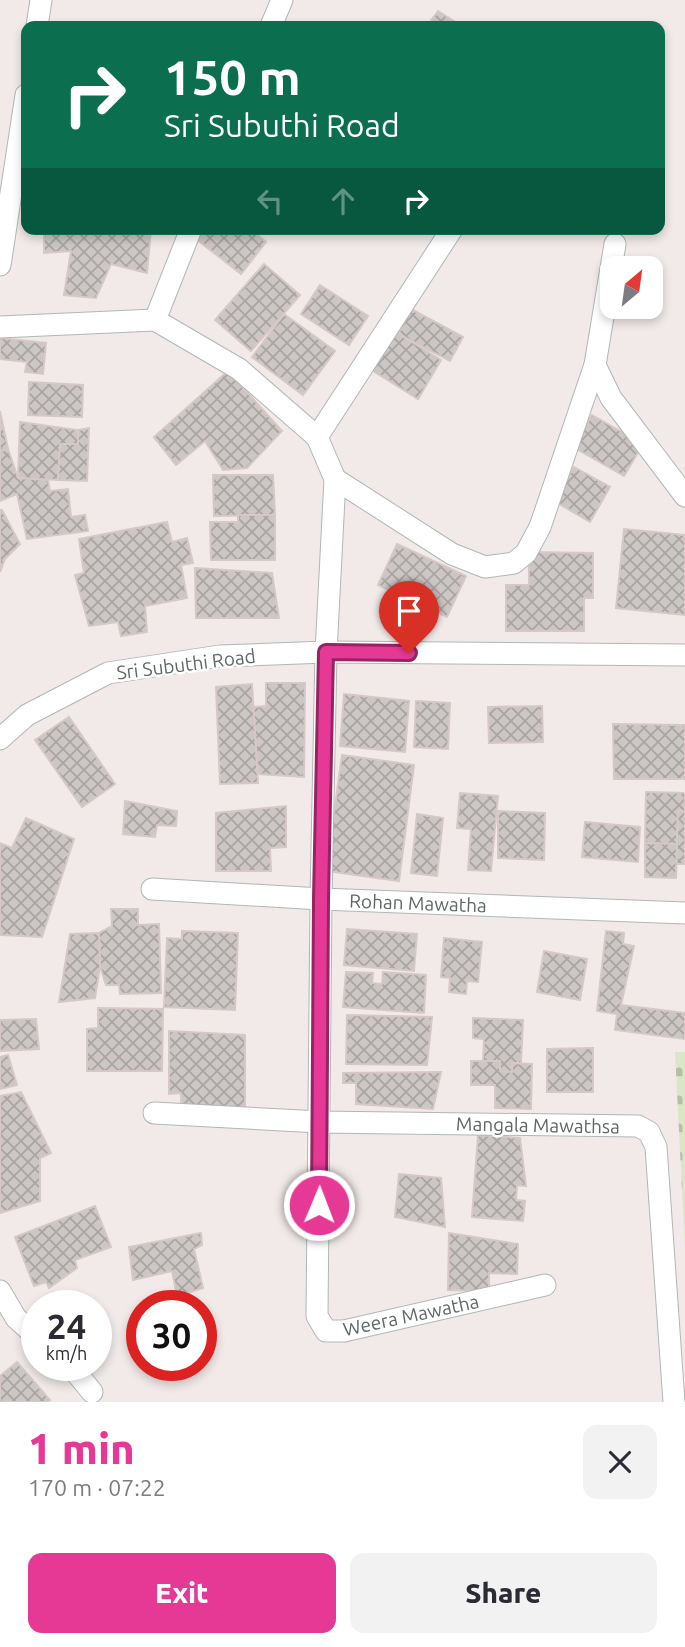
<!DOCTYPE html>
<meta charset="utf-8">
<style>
:root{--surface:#fff;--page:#f2f2f3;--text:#2b2b33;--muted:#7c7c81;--accent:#e53995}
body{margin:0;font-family:Ubuntu,sans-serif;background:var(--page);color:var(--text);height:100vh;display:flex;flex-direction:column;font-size:26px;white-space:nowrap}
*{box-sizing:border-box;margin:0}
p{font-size:23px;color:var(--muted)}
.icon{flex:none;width:38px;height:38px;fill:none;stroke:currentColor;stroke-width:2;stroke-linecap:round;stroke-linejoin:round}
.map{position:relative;height:1402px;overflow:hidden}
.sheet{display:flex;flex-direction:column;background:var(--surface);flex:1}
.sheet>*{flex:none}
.banner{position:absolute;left:21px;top:21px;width:644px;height:214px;border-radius:14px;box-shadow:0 4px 10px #0003;background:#0b6e4f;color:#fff;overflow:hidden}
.needle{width:46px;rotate:29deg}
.tools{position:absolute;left:600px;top:256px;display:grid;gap:14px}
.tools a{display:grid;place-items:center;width:63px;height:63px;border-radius:14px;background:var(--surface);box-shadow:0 4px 10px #0003;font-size:35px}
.speed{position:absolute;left:21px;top:1290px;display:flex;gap:14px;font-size:35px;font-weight:700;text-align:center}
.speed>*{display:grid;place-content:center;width:91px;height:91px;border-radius:50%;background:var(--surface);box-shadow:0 4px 10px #0003;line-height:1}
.speed small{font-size:18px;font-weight:400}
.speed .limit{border:10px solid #d22;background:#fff;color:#111}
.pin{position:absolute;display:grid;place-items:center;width:60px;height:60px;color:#fff;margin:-72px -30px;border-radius:50% 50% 50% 0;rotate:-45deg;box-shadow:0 0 7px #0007}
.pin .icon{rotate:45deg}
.me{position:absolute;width:77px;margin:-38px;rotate:1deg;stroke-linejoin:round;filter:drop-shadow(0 0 5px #0008)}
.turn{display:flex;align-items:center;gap:24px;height:147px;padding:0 28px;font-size:32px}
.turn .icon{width:91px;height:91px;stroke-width:2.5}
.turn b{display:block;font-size:49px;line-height:60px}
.lanes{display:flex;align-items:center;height:66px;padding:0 28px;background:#0003;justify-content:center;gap:35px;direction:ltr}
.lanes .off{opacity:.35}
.round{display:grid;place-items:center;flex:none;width:74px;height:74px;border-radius:14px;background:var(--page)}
.summary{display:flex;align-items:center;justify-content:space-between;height:119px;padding:0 28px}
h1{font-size:42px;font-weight:800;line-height:52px;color:var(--accent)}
.cta{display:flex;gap:14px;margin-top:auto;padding:14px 28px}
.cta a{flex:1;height:80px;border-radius:14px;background:var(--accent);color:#fff;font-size:28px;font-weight:800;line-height:80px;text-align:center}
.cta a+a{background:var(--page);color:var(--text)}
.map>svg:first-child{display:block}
</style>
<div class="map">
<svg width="685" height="1402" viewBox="0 0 685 1402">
<defs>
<pattern id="cemetery-stones" width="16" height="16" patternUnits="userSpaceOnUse" patternTransform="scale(1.75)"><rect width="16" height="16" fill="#dae7c6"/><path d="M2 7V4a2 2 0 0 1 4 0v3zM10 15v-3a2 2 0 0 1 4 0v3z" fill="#b4bfa5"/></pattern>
<pattern id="building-cross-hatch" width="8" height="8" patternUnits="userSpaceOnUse" patternTransform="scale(1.75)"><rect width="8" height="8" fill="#ccc6c4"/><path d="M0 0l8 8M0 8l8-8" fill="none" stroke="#a9a5a3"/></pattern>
</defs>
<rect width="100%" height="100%" fill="#f1eae8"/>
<path fill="url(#cemetery-stones)" d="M 675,1052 L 685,1052 L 685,1250 Z"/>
<g fill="url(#building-cross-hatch)" stroke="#d6c8c6" stroke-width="2">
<path d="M 438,11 L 457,23 L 455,26 L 427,26 Z"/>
<path d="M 44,229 L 151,229 L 147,273 L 111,264 L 96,298 L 64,295 L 71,251 L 44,253 Z"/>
<path d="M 204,229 L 250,229 L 266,242 L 241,274 L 196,239 Z"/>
<path d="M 264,264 L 300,295 L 251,351 L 215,320 Z"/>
<path d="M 320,285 L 368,316 L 349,345 L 301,314 Z"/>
<path d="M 411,309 L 463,337 L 450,361 L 398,334 Z"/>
<path d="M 284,314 L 335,351 L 303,395 L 252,357 Z"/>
<path d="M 394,331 L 441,360 L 418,399 L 370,369 Z"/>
<path d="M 0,338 L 46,343 L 43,374 L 25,372 L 27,362 L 0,359 Z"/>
<path d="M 228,371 L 282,431 L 247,468 L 223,470 L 205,441 L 176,465 L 154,437 Z"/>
<path d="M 29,382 L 83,385 L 82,417 L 28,415 Z"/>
<path d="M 0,411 L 8,449 L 0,451 Z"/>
<path d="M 592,415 L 643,444 L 624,476 L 573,447 Z"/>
<path d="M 20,422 L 78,430 L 78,444 L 60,444 L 58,480 L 18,478 Z"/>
<path d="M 89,428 L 87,481 L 58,480 L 60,444 L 78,444 L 78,430 Z"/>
<path d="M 8,449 L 18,478 L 48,480 L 50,491 L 68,489 L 71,517 L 85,515 L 88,531 L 27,539 L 17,494 L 0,501 L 0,451 Z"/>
<path d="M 574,467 L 610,487 L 590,522 L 554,501 Z"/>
<path d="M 213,475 L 273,475 L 275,515 L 214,516 Z"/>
<path d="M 0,510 L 2,510 L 20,544 L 5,559 L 0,572 Z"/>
<path d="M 238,515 L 275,515 L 275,560 L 211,560 L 210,522 L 238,522 Z"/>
<path d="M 167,522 L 172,542 L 187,538 L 193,563 L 181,565 L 187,598 L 145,606 L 147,632 L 121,636 L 118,622 L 89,626 L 75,575 L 84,573 L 79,539 Z"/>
<path d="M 624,529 L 685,535 L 685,615 L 616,608 Z"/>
<path d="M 397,544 L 466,576 L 447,617 L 378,585 Z"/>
<path d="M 529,552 L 593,553 L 593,598 L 584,598 L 584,631 L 506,631 L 506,585 L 529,585 Z"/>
<path d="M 195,568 L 272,573 L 279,618 L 196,618 Z"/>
<path d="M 266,683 L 305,683 L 304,777 L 258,774 L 253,707 L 266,706 Z"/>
<path d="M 252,684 L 258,783 L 220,784 L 216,687 Z"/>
<path d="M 344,694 L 409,701 L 405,752 L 340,746 Z"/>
<path d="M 416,701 L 450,703 L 448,749 L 414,747 Z"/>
<path d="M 542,706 L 543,742 L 489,743 L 488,707 Z"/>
<path d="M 69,717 L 115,784 L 82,807 L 35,740 Z"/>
<path d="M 613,724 L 685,725 L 685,779 L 614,779 Z"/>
<path d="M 342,755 L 414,765 L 399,881 L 326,871 Z"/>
<path d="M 646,792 L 685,793 L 685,811 L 678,811 L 677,844 L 645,843 Z"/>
<path d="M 460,793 L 498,796 L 491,871 L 468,870 L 471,829 L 457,828 Z"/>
<path d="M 125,801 L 177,811 L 176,826 L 157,825 L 155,837 L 123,834 Z"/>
<path d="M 286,806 L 286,847 L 270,848 L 271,871 L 216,871 L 216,813 Z"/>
<path d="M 498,811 L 545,813 L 544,860 L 498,858 Z"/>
<path d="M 678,811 L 685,811 L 685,864 L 676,864 Z"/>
<path d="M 417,814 L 443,818 L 437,876 L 411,873 Z"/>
<path d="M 26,818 L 74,839 L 42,937 L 0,935 L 0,843 L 12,848 Z"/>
<path d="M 585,822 L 640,827 L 638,862 L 582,857 Z"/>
<path d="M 645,843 L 677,844 L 676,878 L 645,877 Z"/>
<path d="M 111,909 L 138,909 L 138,925 L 159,924 L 161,993 L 120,994 L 119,985 L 106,985 L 100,966 L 99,933 L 112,926 Z"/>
<path d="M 347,929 L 417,934 L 414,971 L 344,965 Z"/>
<path d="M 182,931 L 238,933 L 235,1010 L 164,1007 L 167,938 L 182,939 Z"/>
<path d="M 606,931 L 624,933 L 623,944 L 634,946 L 621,1005 L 685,1013 L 685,1039 L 615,1030 L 617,1014 L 597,1011 Z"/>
<path d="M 99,933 L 100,966 L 95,998 L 59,1002 L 70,934 Z"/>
<path d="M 444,938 L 482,942 L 478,982 L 467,981 L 466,994 L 449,992 L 450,978 L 441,977 Z"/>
<path d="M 544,951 L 587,959 L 580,1000 L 537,992 Z"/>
<path d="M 346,972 L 373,973 L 372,983 L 382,984 L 383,972 L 426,975 L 424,1013 L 343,1007 Z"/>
<path d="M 98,1008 L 163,1009 L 162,1071 L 87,1071 L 87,1029 L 98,1028 Z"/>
<path d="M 347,1015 L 432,1017 L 427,1065 L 346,1064 Z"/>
<path d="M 473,1018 L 523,1020 L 521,1063 L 512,1063 L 512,1072 L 500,1071 L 500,1061 L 483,1061 L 484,1039 L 473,1038 Z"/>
<path d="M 36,1019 L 39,1049 L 0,1051 L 0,1020 Z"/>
<path d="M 169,1031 L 245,1035 L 245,1108 L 181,1109 L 181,1093 L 169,1094 Z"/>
<path d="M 593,1048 L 593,1092 L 547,1092 L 547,1049 Z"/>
<path d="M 8,1055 L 17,1085 L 0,1089 L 0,1057 Z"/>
<path d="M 471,1061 L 500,1061 L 500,1071 L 512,1072 L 512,1063 L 532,1064 L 531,1109 L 495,1108 L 495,1085 L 471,1085 Z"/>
<path d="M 441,1072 L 433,1109 L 356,1104 L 356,1083 L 343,1083 L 343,1073 Z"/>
<path d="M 21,1092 L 51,1153 L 40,1158 L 40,1201 L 0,1213 L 0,1096 Z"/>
<path d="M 478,1135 L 520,1138 L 526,1186 L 517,1185 L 516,1200 L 525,1201 L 523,1221 L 472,1217 Z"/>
<path d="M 399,1174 L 441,1178 L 445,1227 L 395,1217 Z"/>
<path d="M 95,1206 L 111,1247 L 75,1260 L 77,1268 L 49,1288 L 46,1282 L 34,1286 L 15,1237 Z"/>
<path d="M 201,1233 L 202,1245 L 194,1249 L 203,1288 L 177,1296 L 172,1271 L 133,1280 L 129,1247 Z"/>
<path d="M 449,1233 L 518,1244 L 517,1274 L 489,1273 L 489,1291 L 448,1290 Z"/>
<path d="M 17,1362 L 50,1400 L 47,1402 L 0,1402 L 0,1376 Z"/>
</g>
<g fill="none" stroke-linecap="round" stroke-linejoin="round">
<defs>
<g id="street">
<path d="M 37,26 L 41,0"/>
<path d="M 271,26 L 282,0"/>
<path d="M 615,244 L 595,365 L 611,398 L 685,496"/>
<path d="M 0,265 L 26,95"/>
<path d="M 155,320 L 191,229"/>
<path d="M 0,327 L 155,320 L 239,369 L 317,437 L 335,479 L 326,652 L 321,899 L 317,1316 L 326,1331 L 344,1331 L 545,1285"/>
<path d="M 317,437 L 452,229"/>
<path d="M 335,479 L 452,554 L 485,567 L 514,563 L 526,553 L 540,527 L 595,365"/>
<path d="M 0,739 L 27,715 L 108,673 L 220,656 L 326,652 L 685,655"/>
<path d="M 152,889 L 321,899 L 685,913"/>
<path d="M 154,1113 L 320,1122 L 638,1126 L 649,1132 L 656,1147 L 674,1402"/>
<path d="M 0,1291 L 16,1318 L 37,1337"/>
<path d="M 70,1365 L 92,1392"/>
</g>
</defs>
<use href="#street" stroke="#b0b7b7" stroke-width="23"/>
<use href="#street" stroke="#fff" stroke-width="21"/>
</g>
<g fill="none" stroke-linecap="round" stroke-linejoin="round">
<defs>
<path id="route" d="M 319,1205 L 321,899 L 326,652 L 409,653"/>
</defs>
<use href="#route" stroke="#952561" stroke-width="18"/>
<use href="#route" stroke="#e53995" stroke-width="12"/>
</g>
<g text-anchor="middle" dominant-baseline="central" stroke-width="5" stroke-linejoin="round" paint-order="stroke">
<g font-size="19" fill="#5f6867" stroke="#fff">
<text transform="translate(186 664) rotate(-7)">Sri Subuthi Road</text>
<text transform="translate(418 903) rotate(2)">Rohan Mawatha</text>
<text transform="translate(538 1125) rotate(1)">Mangala Mawathsa</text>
<text transform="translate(411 1315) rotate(-12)">Weera Mawatha</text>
</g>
</g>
</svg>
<div class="tools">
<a><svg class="needle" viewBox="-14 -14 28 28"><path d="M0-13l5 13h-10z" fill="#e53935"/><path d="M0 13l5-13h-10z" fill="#7c7c81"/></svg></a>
</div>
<div class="speed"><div>24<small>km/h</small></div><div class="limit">30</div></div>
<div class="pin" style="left:409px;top:653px;background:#d93025"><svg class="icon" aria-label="arrive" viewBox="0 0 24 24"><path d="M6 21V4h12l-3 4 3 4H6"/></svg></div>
<svg class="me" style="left:319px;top:1205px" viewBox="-20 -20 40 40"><circle r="17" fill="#e53995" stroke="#fff" stroke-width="3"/><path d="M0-11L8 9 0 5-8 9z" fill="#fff"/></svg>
<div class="banner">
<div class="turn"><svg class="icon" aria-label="right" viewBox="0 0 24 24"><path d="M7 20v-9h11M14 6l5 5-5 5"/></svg><div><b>150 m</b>Sri Subuthi Road</div></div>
<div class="lanes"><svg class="icon off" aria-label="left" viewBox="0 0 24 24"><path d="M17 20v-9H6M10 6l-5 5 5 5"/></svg><svg class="icon off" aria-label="ahead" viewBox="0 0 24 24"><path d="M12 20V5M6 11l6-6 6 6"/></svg><svg class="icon" aria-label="right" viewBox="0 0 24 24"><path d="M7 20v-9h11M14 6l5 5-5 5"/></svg></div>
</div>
</div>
<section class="sheet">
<div class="summary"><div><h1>1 min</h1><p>170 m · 07:22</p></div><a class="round"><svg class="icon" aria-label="close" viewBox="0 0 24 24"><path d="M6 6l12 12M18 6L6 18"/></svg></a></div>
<div class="cta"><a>Exit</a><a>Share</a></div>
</section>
